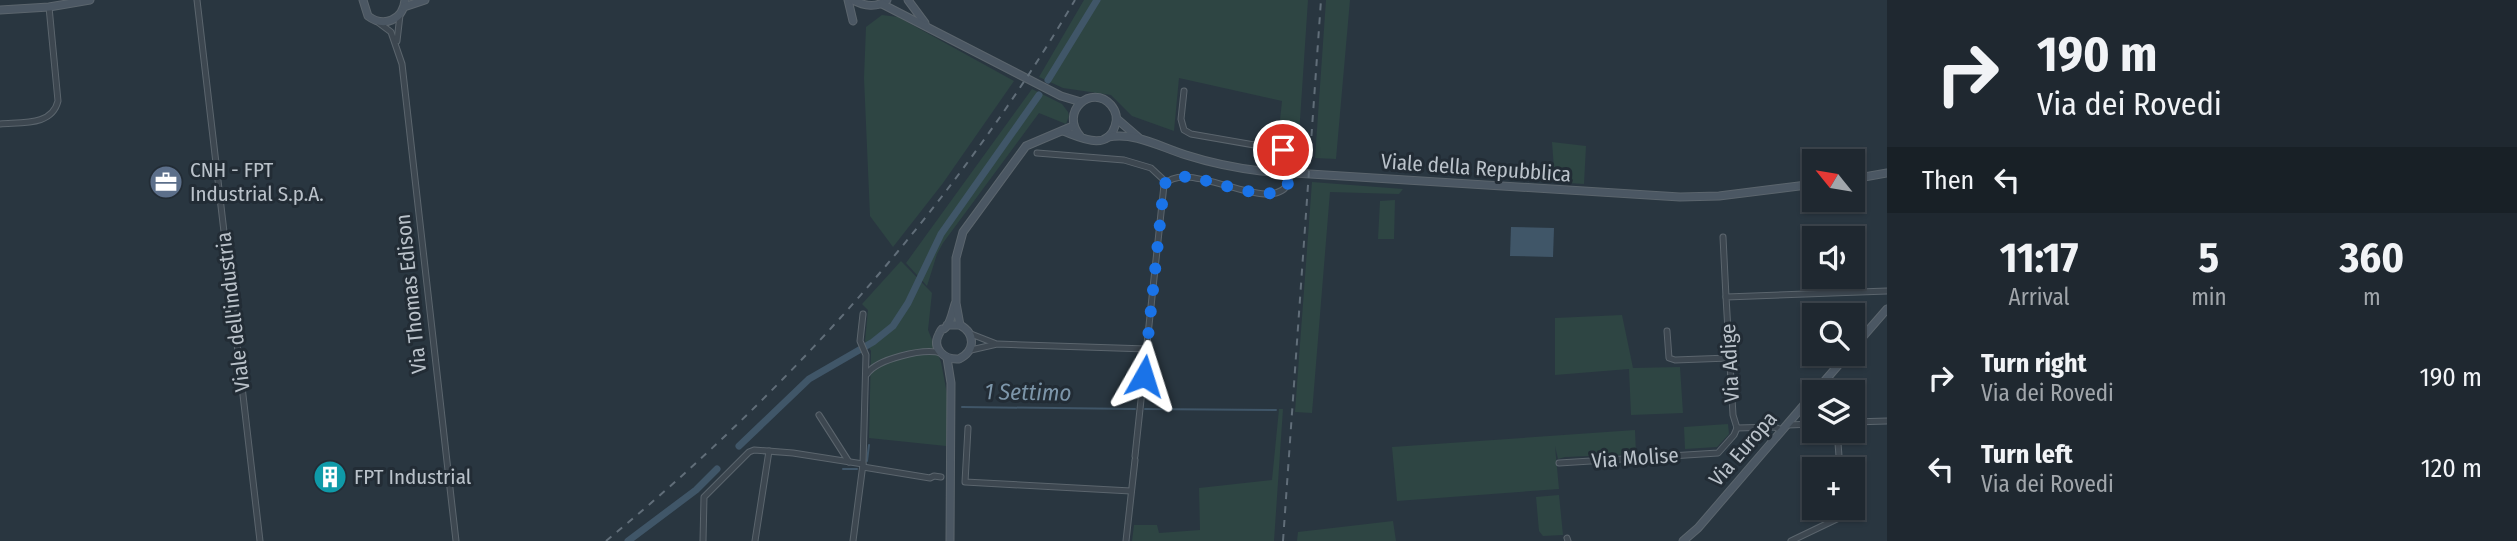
<!DOCTYPE html>
<style>
:root{--surface:#1f2830;--page:#273038;--text:#f1f3f6;--muted:#a1a6ab;--line:#3c444c}
body{margin:0;font-family:"Fira Sans Condensed",sans-serif;background:var(--page);color:var(--text);height:100vh;display:flex;flex-direction:column;font-size:26px;white-space:nowrap}
*{box-sizing:border-box;margin:0}
p{font-size:23px;color:var(--muted)}
.icon{flex:none;width:38px;height:38px;fill:none;stroke:currentColor;stroke-width:2;stroke-linecap:round;stroke-linejoin:round}
.map{position:relative;flex:1;overflow:hidden}
.panel{display:flex;flex-direction:column;background:var(--surface);width:630px}
.panel>*{flex:none}
.banner{background:#1f2830;color:var(--text);overflow:hidden}
.needle{width:46px;rotate:300deg}
.buttons{position:absolute;left:1802px;top:149px;display:grid;gap:14px}
.buttons a{display:grid;place-items:center;width:63px;height:63px;border-radius:0px;background:var(--surface);box-shadow:0 2px 5px #0004,0 0 0 2px var(--line);font-size:35px}
.pin{position:absolute;display:grid;place-items:center;width:60px;height:60px;color:#fff;margin:-30px;border:4px solid #fff;border-radius:50%;box-shadow:0 2px 7px #0007}
.me{position:absolute;width:77px;margin:-38px;rotate:6deg;stroke-linejoin:round;filter:drop-shadow(0 0 5px #0008)}
.turn{display:flex;align-items:center;gap:24px;height:147px;padding:0 35px;font-size:32px}
.turn .icon{width:91px;height:91px;stroke-width:2.5}
.turn b{display:block;font-size:49px;line-height:60px}
.then{display:flex;align-items:center;height:66px;padding:0 35px;background:#0003;gap:14px;font-size:26px}
.eta{display:flex;justify-content:space-evenly;align-items:center;height:119px;text-align:center}
.eta b{font-size:42px;font-weight:700;line-height:49px}
ul{padding:0;list-style:none}
li{display:flex;align-items:center;gap:21px;height:91px;padding:0 35px}
li div{flex:1}
li b{display:block;font-size:26px}
li em{font-style:normal}
main{display:flex;flex:1;min-height:0}
.map>svg:first-child{display:block}
</style>
<main>
<div class="map">
<svg width="1887" height="541" viewBox="0 0 1887 541">
<rect width="100%" height="100%" fill="#293640"/>
<g fill="#2e4543">
<path d="M 1084,0 L 1308,0 L 1298,150 L 1294,160 L 1278,139 L 1282,101 L 1179,78 L 1174,131 L 1132,116 L 1111,95 L 1063,88 L 1039,77 Z"/>
<path d="M 1326,0 L 1350,0 L 1336,159 L 1315,158 Z"/>
<path d="M 882,15 L 898,17 L 1014,81 L 943,183 L 893,247 L 870,216 L 864,78 L 866,27 Z"/>
<path d="M 1032,89 L 1062,104 L 1068,112 L 1069,116 L 1066,124 L 1039,113 L 943,243 L 937,254 L 927,286 L 906,263 Z"/>
<path d="M 1552,142 L 1586,146 L 1584,184 L 1555,182 Z"/>
<path d="M 1312,182 L 1403,189 L 1399,194 L 1330,192 L 1312,413 L 1295,412 Z"/>
<path d="M 1395,200 L 1394,239 L 1378,239 L 1380,201 Z"/>
<path d="M 901,261 L 932,293 L 928,330 L 941,362 L 948,399 L 946,446 L 869,438 L 871,351 L 865,341 L 868,310 L 862,304 Z"/>
<path d="M 1622,315 L 1633,368 L 1680,367 L 1683,413 L 1631,415 L 1629,369 L 1555,375 L 1555,318 Z"/>
<path d="M 1279,409 L 1283,409 L 1274,541 L 1132,541 L 1134,525 L 1157,525 L 1159,533 L 1200,530 L 1199,488 L 1272,480 Z"/>
<path d="M 1728,424 L 1729,434 L 1717,447 L 1685,449 L 1684,427 Z"/>
<path d="M 1635,430 L 1636,454 L 1565,457 L 1558,459 L 1555,446 L 1559,489 L 1397,501 L 1392,447 Z"/>
<path d="M 1559,495 L 1563,535 L 1543,536 L 1539,531 L 1536,497 Z"/>
<path d="M 1393,521 L 1396,541 L 1297,541 L 1298,532 Z"/>
</g>
<path fill="#405668" d="M 1511,227 L 1554,228 L 1553,257 L 1510,256 Z"/>
<g fill="none" stroke-linecap="round" stroke-linejoin="round">
<g stroke="#405668" stroke-width="2">
<path d="M 962,407 L 1135,409"/>
<path d="M 1145,409 L 1276,410"/>
<path d="M 867,461 L 869,445"/>
<path d="M 843,469 L 857,469"/>
</g>
<g stroke="#405668" stroke-width="7">
<path d="M 1048,80 L 1097,0"/>
<path d="M 739,446 L 809,379 L 873,342 L 893,326 L 908,303 L 941,234 L 1039,95"/>
<path d="M 628,541 L 696,490 L 717,469"/>
</g>
<defs>
<g id="street">
<path d="M 197,0 L 260,541"/>
<path d="M 379,23 L 391,32 L 402,64 L 456,541"/>
<path d="M 397,41 L 400,15"/>
<path d="M 1184,91 L 1181,119 L 1184,130 L 1191,134 L 1283,150 L 1287,153 L 1290,168"/>
<path d="M 0,124 C 22,122 52,126 58,101 L 49,7"/>
<path d="M 1037,153 L 1124,160 L 1151,168 L 1166,182"/>
<path d="M 1723,237 L 1726,297"/>
<path d="M 1667,331 L 1669,358 L 1675,360 L 1729,358"/>
<path d="M 971,334 L 994,343"/>
<path d="M 971,350 L 997,344 L 1147,349"/>
<path d="M 867,374 C 877,359 923,348 941,353"/>
<path d="M 819,415 L 849,462"/>
<path d="M 1853,422 L 1887,421"/>
<path d="M 1787,425 L 1815,424"/>
<path d="M 968,428 L 965,482 L 1131,491"/>
<path d="M 1737,428 L 1733,415 L 1726,297 L 1887,291"/>
<path d="M 1737,428 L 1774,427 L 1782,430"/>
<path d="M 1837,430 L 1840,469"/>
<path d="M 1135,456 L 1164,185 C 1188,156 1273,219 1289,182"/>
<path d="M 1559,463 L 1718,453 L 1734,435 L 1737,428"/>
<path d="M 863,467 L 930,478 L 934,476 L 941,477"/>
<path d="M 1567,538 L 1568,541"/>
<path d="M 703,541 L 704,497 L 749,452 L 754,450 L 793,453 L 863,464"/>
<path d="M 755,541 L 769,451"/>
<path d="M 853,541 L 863,464 L 866,355 L 860,341 L 863,314"/>
<path d="M 1126,541 L 1135,460"/>
<path d="M 1791,541 L 1843,516 L 1842,508"/>
</g>
<g id="secondary">
<path d="M 363,0 L 368,16 C 384,28 403,20 405,0"/>
<path d="M 848,0 L 853,21"/>
<path d="M 853,0 C 864,6 877,8 887,0"/>
<path d="M 908,0 L 925,23"/>
<path d="M 882,4 L 1061,96 L 1081,102"/>
<path d="M 404,7 L 425,0"/>
<path d="M 0,10 L 49,7 L 90,0"/>
<path d="M 1117,119 L 1139,138"/>
<path d="M 1063,131 C 1080,137 1107,152 1115,126 C 1118,118 1116,111 1111,105 C 1092,83 1058,112 1081,137"/>
<path d="M 1108,137 C 1136,132 1160,147 1186,155 C 1211,163 1236,168 1261,171 L 1680,197 L 1719,196 L 1815,184"/>
<path d="M 1853,179 L 1887,173"/>
<path d="M 947,325 L 960,325 C 976,334 975,351 959,359 C 945,360 931,349 939,334 C 944,324 940,334 947,326 C 951,321 953,310 955,304"/>
<path d="M 960,325 L 956,303 L 956,258 L 963,232 L 1026,146 L 1073,126"/>
<path d="M 1853,348 L 1887,309"/>
<path d="M 947,358 L 951,383 L 950,541"/>
<path d="M 1815,392 L 1848,354"/>
<path d="M 1683,541 L 1698,528 L 1815,392"/>
</g>
</defs>
<use href="#street" stroke="#5b656d" stroke-width="7"/>
<use href="#secondary" stroke="#5b656d" stroke-width="9"/>
<use href="#street" stroke="#3d4750" stroke-width="5"/>
<use href="#secondary" stroke="#4b5763" stroke-width="7"/>
<g stroke="#616e79" stroke-width="2" stroke-dasharray="7 7" stroke-linecap="butt">
<path d="M 606,541 C 791,389 953,207 1075,0"/>
<path d="M 1283,541 L 1321,0"/>
</g>
<defs>
<path id="street-bridge" d="M 1289,182 L 1290,168"/>
</defs>
<use href="#street-bridge" stroke="#5b656d" stroke-width="7" stroke-linecap="butt"/>
<use href="#street-bridge" stroke="#3d4750" stroke-width="5"/>
</g>
<g fill="none" stroke-linecap="round" stroke-linejoin="round">
<path stroke="#1a73e8" stroke-width="12" stroke-dasharray="0 21.6" d="M 1144,376 L 1164,185 C 1166,182 1168,180 1172,178 C 1196,167 1287,220 1290,175 C 1290,165 1291,157 1283,150"/>
</g>
<defs>
<symbol id="office-disc" viewBox="-11 -11 22 22"><circle r="9.5" fill="#5c6f8a" stroke="#222c35"/><path d="M-6-3h4V-5.5h4V-3h4V5H-6ZM-1-4.5V-3h2v-1.5ZM-6 0V1H6V0Z" fill="#fff"/></symbol>
<symbol id="building-disc" viewBox="-11 -11 22 22"><circle r="9.5" fill="#0f9aa8" stroke="#222c35"/><path d="M-4-6H4V6H1V3H-1V6H-4ZM-2.5-4.3h1.7v1.8h-1.7ZM.8-4.3h1.7v1.8H.8ZM-2.5-1h1.7V.8h-1.7ZM.8-1h1.7V.8H.8Z" fill="#fff"/></symbol>
</defs>
<g fill-rule="evenodd">
<use href="#office-disc" x="147" y="163" width="38" height="38"/>
<use href="#building-disc" x="311" y="458" width="38" height="38"/>
</g>
<g text-anchor="middle" dominant-baseline="central" stroke-width="6" stroke-linejoin="round" paint-order="stroke">
<g font-size="21" fill="#bac2ca" stroke="#222c35">
<text transform="translate(1476 168) rotate(4)">Viale della Repubblica</text>
<text transform="translate(411 294) rotate(-96)">Via Thomas Edison</text>
<text transform="translate(233 312) rotate(-97)">Viale dell'industria</text>
<text transform="translate(1730 363) rotate(-93)">Via Adige</text>
<text transform="translate(1743 449) rotate(-49)">Via Europa</text>
<text transform="translate(1635 458) rotate(-4)">Via Molise</text>
</g>
<g font-size="21" fill="#bac2ca" stroke="#222c35" text-anchor="start">
<text x="190" y="170">CNH - FPT<tspan x="190" dy="24">Industrial S.p.A.</tspan></text>
<text x="354" y="477">FPT Industrial</text>
</g>
<g font-size="23" font-style="italic" fill="#7d96aa" stroke="#222c35">
<text transform="translate(1028 392) rotate(1)">1 Settimo</text>
</g>
</g>
</svg>
<div class="buttons">
<a><svg class="needle" viewBox="-14 -14 28 28"><path d="M0-13l5 13h-10z" fill="#e53935"/><path d="M0 13l5-13h-10z" fill="#a1a6ab"/></svg></a>
<a><svg class="icon" aria-label="sound" viewBox="0 0 24 24"><path d="M4 9h4l5-4v14l-5-4H4zM17 9q2 3 0 6"/></svg></a>
<a><svg class="icon" aria-label="search" viewBox="0 0 24 24"><circle cx="10" cy="10" r="6"/><path d="M15 15l6 6"/></svg></a>
<a><svg class="icon" aria-label="layers" viewBox="0 0 24 24"><path d="M12 4l9 5-9 5-9-5zM3 14l9 5 9-5"/></svg></a>
<a>+</a>
</div>
<div class="pin" style="left:1283px;top:150px;background:#d93025"><svg class="icon" aria-label="arrive" viewBox="0 0 24 24"><path d="M6 21V4h12l-3 4 3 4H6"/></svg></div>
<svg class="me" style="left:1144px;top:376px" viewBox="-20 -20 40 40"><path d="M0-17L14 15 0 8-14 15z" fill="#1a73e8" stroke="#fff" stroke-width="4"/></svg>
</div>
<section class="panel">
<div class="banner">
<div class="turn"><svg class="icon" aria-label="right" viewBox="0 0 24 24"><path d="M7 20v-9h11M14 6l5 5-5 5"/></svg><div><b>190 m</b>Via dei Rovedi</div></div>
<div class="then">Then<svg class="icon" aria-label="left" viewBox="0 0 24 24"><path d="M17 20v-9H6M10 6l-5 5 5 5"/></svg></div>
</div>
<div class="eta">
<div><b>11:17</b><p>Arrival</p></div>
<div><b>5</b><p>min</p></div>
<div><b>360</b><p>m</p></div>
</div>
<ul>
<li><svg class="icon" aria-label="right" viewBox="0 0 24 24"><path d="M7 20v-9h11M14 6l5 5-5 5"/></svg><div><b>Turn right</b><p>Via dei Rovedi</p></div><em>190 m</em></li>
<li><svg class="icon" aria-label="left" viewBox="0 0 24 24"><path d="M17 20v-9H6M10 6l-5 5 5 5"/></svg><div><b>Turn left</b><p>Via dei Rovedi</p></div><em>120 m</em></li>
</ul>
</section>
</main>
